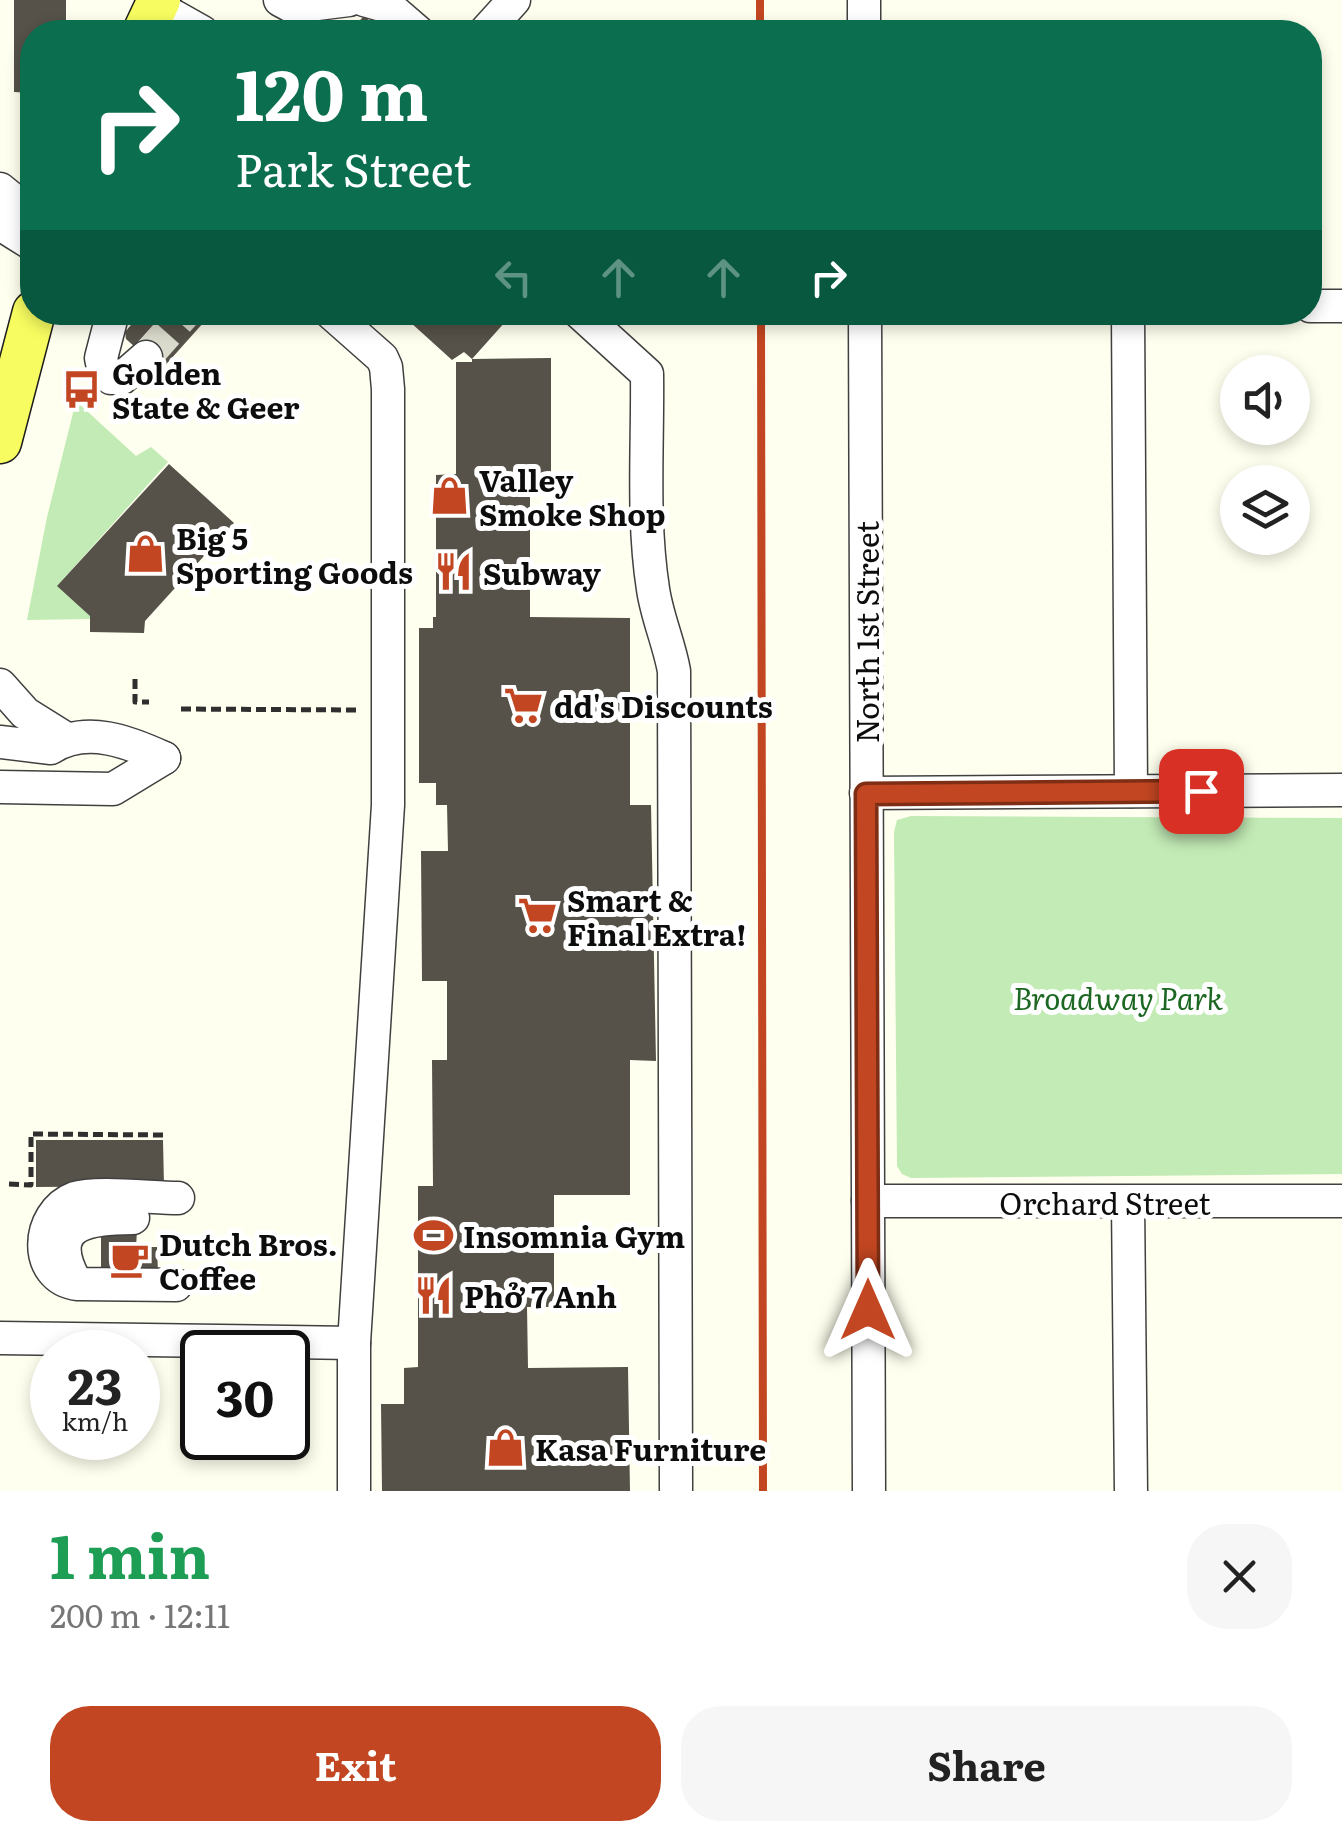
<!DOCTYPE html>
<meta charset="utf-8">
<style>
:root{--surface:#fff;--page:#f6f6f6;--text:#222;--muted:#767676;--accent:#c24621}
body{margin:0;font-family:Literata,serif;background:var(--page);color:var(--text);height:100vh;display:flex;flex-direction:column;font-size:38px;white-space:nowrap}
*{box-sizing:border-box;margin:0}
p{font-size:32px;color:var(--muted)}
.icon{flex:none;width:55px;height:55px;fill:none;stroke:currentColor;stroke-width:2;stroke-linecap:round;stroke-linejoin:round}
.map{position:relative;height:1491px;overflow:hidden}
.sheet{display:flex;flex-direction:column;background:var(--surface);flex:1}
.sheet>*{flex:none}
.banner{position:absolute;left:20px;top:20px;width:1302px;height:305px;border-radius:40px;box-shadow:0 5px 15px #0003;background:#0b6e4f;color:#fff;overflow:hidden}
.fabs{position:absolute;left:1220px;top:355px;display:grid;gap:20px}
.fabs a{display:grid;place-items:center;width:90px;height:90px;border-radius:50%;background:var(--surface);box-shadow:0 5px 15px #0003;font-size:50px}
.speed{position:absolute;left:30px;top:1330px;display:flex;gap:20px;font-size:50px;font-weight:700;text-align:center}
.speed>*{display:grid;place-content:center;width:130px;height:130px;border-radius:50%;background:var(--surface);box-shadow:0 5px 15px #0003;line-height:1}
.speed small{font-size:25px;font-weight:400}
.speed .limit{border:5px solid #111;border-radius:15px;background:#fff;color:#111}
.pin{position:absolute;display:grid;place-items:center;width:85px;height:85px;color:#fff;margin:-42px;border-radius:20px;box-shadow:0 5px 15px #0006}
.me{position:absolute;width:110px;margin:-55px;rotate:0deg;stroke-linejoin:round;filter:drop-shadow(0 0 8px #0008)}
.turn{display:flex;align-items:center;gap:35px;height:210px;padding:0 50px;font-size:45px}
.turn .icon{width:130px;height:130px;stroke-width:2.5}
.turn b{display:block;font-size:70px;line-height:85px}
.lanes{display:flex;align-items:center;height:95px;padding:0 50px;background:#0003;justify-content:center;gap:50px;direction:ltr}
.lanes .off{opacity:.35}
.round{display:grid;place-items:center;flex:none;width:105px;height:105px;border-radius:40px;background:var(--page)}
.head{display:flex;align-items:center;justify-content:space-between;height:170px;padding:0 50px}
h1{font-size:60px;font-weight:700;line-height:75px;color:#1e9e55}
.button{display:flex;gap:20px;margin-top:auto;padding:20px 50px}
.button a{flex:1;height:115px;border-radius:40px;background:var(--accent);color:#fff;font-size:40px;font-weight:700;line-height:115px;text-align:center}
.button a+a{background:var(--page);color:var(--text)}
.map>svg:first-child{display:block}
</style>
<div class="map">
<svg width="1342" height="1491" viewBox="0 0 1342 1491">
<rect width="100%" height="100%" fill="#feffee"/>
<g fill="#c3ebb6">
<path d="M 76,401 L 136,456 L 151,447 L 168,462 L 58,585 L 90,616 L 90,619 L 27,620 L 47,517 Z"/>
<path d="M 911,816 L 1342,818 L 1342,1174 L 911,1178 L 902,1174 L 897,1166 L 894,832 L 897,820 Z"/>
</g>
<g fill="#565249">
<path d="M 14,0 L 66,0 L 66,32 L 32,32 L 32,93 L 14,92 Z"/>
<path d="M 364,16 L 383,32 L 349,32 Z"/>
<path d="M 142,312 L 213,312 L 161,370 L 126,339 L 125,332 Z"/>
<path d="M 399,312 L 514,312 L 472,359 L 464,352 L 452,360 Z"/>
<path d="M 551,358 L 551,478 L 530,478 L 530,617 L 630,618 L 630,805 L 651,805 L 656,1061 L 630,1060 L 630,1195 L 554,1195 L 554,1307 L 527,1307 L 528,1368 L 628,1367 L 630,1491 L 382,1491 L 381,1404 L 404,1404 L 404,1368 L 418,1367 L 418,1186 L 433,1186 L 432,1060 L 447,1060 L 447,981 L 422,981 L 421,851 L 448,851 L 447,805 L 436,805 L 436,783 L 419,783 L 419,628 L 433,628 L 433,617 L 436,617 L 436,475 L 456,474 L 456,362 L 472,362 L 472,359 Z"/>
<path d="M 169,464 L 234,523 L 145,621 L 144,633 L 90,632 L 90,616 L 57,586 Z"/>
<path d="M 36,1140 L 163,1140 L 164,1186 L 36,1187 Z"/>
<path d="M 101,1230 L 137,1231 L 136,1247 L 157,1247 L 158,1273 L 101,1281 Z"/>
</g>
<g fill="none" stroke-linecap="round" stroke-linejoin="round">
<path stroke="#dadbcc" stroke-width="32" stroke-dasharray="32 16" stroke-linecap="butt" d="M 146,357 L 186,312"/>
<defs>
<g id="minor">
<path d="M 280,0 L 293,7 L 349,0"/>
<path d="M 364,0 L 389,7 L 418,32"/>
<path d="M 864,0 L 864,32"/>
<path d="M 156,6 L 202,32"/>
<path d="M 485,32 L 514,0"/>
<path d="M 0,189 L 32,215"/>
<path d="M 0,224 L 32,244"/>
<path d="M 1310,306 L 1342,306"/>
<path d="M 113,312 L 101,358 L 104,372 L 111,378 L 122,378 L 146,357"/>
<path d="M 330,312 L 382,358 L 386,367 L 388,389 L 388,805 L 354,1343 L 354,1491"/>
<path d="M 579,312 L 647,374 C 648,444 642,519 653,589 C 657,617 669,643 674,671 L 676,1491"/>
<path d="M 865,312 L 869,1491"/>
<path d="M 1128,312 L 1131,791"/>
<path d="M 0,685 L 25,713 L 65,738"/>
<path d="M 0,742 L 51,748 C 86,725 129,742 164,758"/>
<path d="M 0,787 L 113,789 L 164,758"/>
<path d="M 866,793 L 1342,790"/>
<path d="M 868,1201 L 1342,1201"/>
<path d="M 1128,1202 L 1131,1491"/>
<path d="M 74,1279 C 44,1222 92,1218 133,1218"/>
<path d="M 176,1285 L 78,1284 C 32,1279 35,1213 75,1198 C 96,1191 153,1198 178,1198"/>
<path d="M 0,1338 L 354,1343"/>
</g>
<g id="major">
<path d="M 144,32 L 159,0"/>
<path d="M 0,442 L 34,312"/>
</g>
</defs>
<use href="#minor" stroke="#404040" stroke-width="35"/>
<use href="#major" stroke="#1e1e1e" stroke-width="45"/>
<g stroke="#2f2f2f" stroke-width="5" stroke-dasharray="10 5" stroke-linecap="butt">
<path d="M 135,679 L 135,702 L 149,702"/>
<path d="M 181,709 L 356,710"/>
<path d="M 9,1184 L 31,1185 L 31,1134 L 165,1135"/>
</g>
<use href="#minor" stroke="#fff" stroke-width="32"/>
<use href="#major" stroke="#f7fc60" stroke-width="42"/>
<g stroke="#c24621" stroke-width="8">
<path d="M 760,0 L 760,32"/>
<path d="M 761,312 L 763,1491"/>
</g>
</g>
<g fill="none" stroke-linecap="round" stroke-linejoin="round">
<defs>
<path id="route" d="M 868,1310 L 866,794 L 1201,791"/>
</defs>
<use href="#route" stroke="#7e2e15" stroke-width="25"/>
<use href="#route" stroke="#c24621" stroke-width="18"/>
</g>
<defs>
<symbol id="bus-bare" viewBox="-9 -9 18 18"><path d="M-5-6H5V4H4V6H2V4H-2V6H-4V4H-5ZM-3.5-4V0h7V-4ZM-3.5 1.2v1.5H-2V1.2ZM2 1.2v1.5H3.5V1.2Z" fill="#c24621" stroke="#fff" stroke-width="2.5" paint-order="stroke"/></symbol>
<symbol id="shop-bare" viewBox="-9 -9 18 18"><path d="M-5-2.5h2.3a2.7 3.5 0 0 1 5.4 0H5L5.5 6h-11ZM-1.5-2.5h3a1.5 2.3 0 0 0-3 0Z" fill="#c24621" stroke="#fff" stroke-width="2.5" paint-order="stroke"/></symbol>
<symbol id="restaurant-bare" viewBox="-9 -9 18 18"><path d="M-5-6h1v4h1v-4h1v4h1v-4h1v5L-1.5 .5V6h-2V.5L-5-1ZM5-6V6H3V1.5H1.5Q1.5-4 5-6Z" fill="#c24621" stroke="#fff" stroke-width="2.5" paint-order="stroke"/></symbol>
<symbol id="supermarket-bare" viewBox="-9 -9 18 18"><path d="M-6-5.5h2.5l.6 2H6L4.5 2H-2.5L-4.4-4H-6ZM-1.5 3.2a1.3 1.3 0 1 0 .1 0ZM3 3.2a1.3 1.3 0 1 0 .1 0Z" fill="#c24621" stroke="#fff" stroke-width="2.5" paint-order="stroke"/></symbol>
<symbol id="stadium-bare" viewBox="-9 -9 18 18"><path d="M0-5a6.5 5 0 1 0 0 10a6.5 5 0 1 0 0-10ZM-3.5-1.8h7v3.6h-7Z" fill="#c24621" stroke="#fff" stroke-width="2.5" paint-order="stroke"/></symbol>
<symbol id="cafe-bare" viewBox="-9 -9 18 18"><path d="M-5.5-4.5H6V0H3Q3 3.5 0 3.5H-2.5Q-5.5 3.5-5.5 0ZM3-3.2v2h1.7v-2ZM-6 4.5H4V6H-6Z" fill="#c24621" stroke="#fff" stroke-width="2.5" paint-order="stroke"/></symbol>
</defs>
<g fill-rule="evenodd">
<use href="#bus-bare" x="54" y="362" width="55" height="55"/>
<use href="#shop-bare" x="422" y="468" width="55" height="55"/>
<use href="#shop-bare" x="118" y="526" width="55" height="55"/>
<use href="#restaurant-bare" x="426" y="544" width="55" height="55"/>
<use href="#supermarket-bare" x="496" y="678" width="55" height="55"/>
<use href="#supermarket-bare" x="510" y="888" width="55" height="55"/>
<use href="#stadium-bare" x="406" y="1208" width="55" height="55"/>
<use href="#cafe-bare" x="102" y="1232" width="55" height="55"/>
<use href="#restaurant-bare" x="406" y="1268" width="55" height="55"/>
<use href="#shop-bare" x="478" y="1420" width="55" height="55"/>
</g>
<g text-anchor="middle" dominant-baseline="central" stroke-width="10" stroke-linejoin="round" paint-order="stroke">
<g font-size="30" font-weight="bold" fill="#0d0d0d" stroke="#fff" text-anchor="start">
<text x="112" y="372">Golden<tspan x="112" dy="34">State &amp; Geer</tspan></text>
<text x="479" y="479">Valley<tspan x="479" dy="34">Smoke Shop</tspan></text>
<text x="176" y="537">Big 5<tspan x="176" dy="34">Sporting Goods</tspan></text>
<text x="483" y="572">Subway</text>
<text x="554" y="705">dd's Discounts</text>
<text x="567" y="899">Smart &amp;<tspan x="567" dy="34">Final Extra!</tspan></text>
<text x="463" y="1235">Insomnia Gym</text>
<text x="159" y="1243">Dutch Bros.<tspan x="159" dy="34">Coffee</tspan></text>
<text x="464" y="1295">Phở 7 Anh</text>
<text x="535" y="1448">Kasa Furniture</text>
</g>
<g font-size="30" fill="#0d0d0d" stroke="#fff">
<text transform="translate(866 632) rotate(-90)">North 1st Street</text>
<text x="1105" y="1202">Orchard Street</text>
</g>
<g font-size="30" font-style="italic" fill="#1c6721" stroke="#fff">
<text x="1118" y="997">Broadway Park</text>
</g>
</g>
</svg>
<div class="fabs">
<a><svg class="icon" aria-label="sound" viewBox="0 0 24 24"><path d="M4 9h4l5-4v14l-5-4H4zM17 9q2 3 0 6"/></svg></a>
<a><svg class="icon" aria-label="layers" viewBox="0 0 24 24"><path d="M12 4l9 5-9 5-9-5zM3 14l9 5 9-5"/></svg></a>
</div>
<div class="speed"><div>23<small>km/h</small></div><div class="limit">30</div></div>
<div class="pin" style="left:1201px;top:791px;background:#d93025"><svg class="icon" aria-label="arrive" viewBox="0 0 24 24"><path d="M6 21V4h12l-3 4 3 4H6"/></svg></div>
<svg class="me" style="left:868px;top:1310px" viewBox="-20 -20 40 40"><path d="M0-17L14 15 0 8-14 15z" fill="#c24621" stroke="#fff" stroke-width="4"/></svg>
<div class="banner">
<div class="turn"><svg class="icon" aria-label="right" viewBox="0 0 24 24"><path d="M7 20v-9h11M14 6l5 5-5 5"/></svg><div><b>120 m</b>Park Street</div></div>
<div class="lanes"><svg class="icon off" aria-label="left" viewBox="0 0 24 24"><path d="M17 20v-9H6M10 6l-5 5 5 5"/></svg><svg class="icon off" aria-label="ahead" viewBox="0 0 24 24"><path d="M12 20V5M6 11l6-6 6 6"/></svg><svg class="icon off" aria-label="ahead" viewBox="0 0 24 24"><path d="M12 20V5M6 11l6-6 6 6"/></svg><svg class="icon" aria-label="right" viewBox="0 0 24 24"><path d="M7 20v-9h11M14 6l5 5-5 5"/></svg></div>
</div>
</div>
<section class="sheet">
<div class="head"><div><h1>1 min</h1><p>200 m · 12:11</p></div><a class="round"><svg class="icon" aria-label="close" viewBox="0 0 24 24"><path d="M6 6l12 12M18 6L6 18"/></svg></a></div>
<div class="button"><a>Exit</a><a>Share</a></div>
</section>
